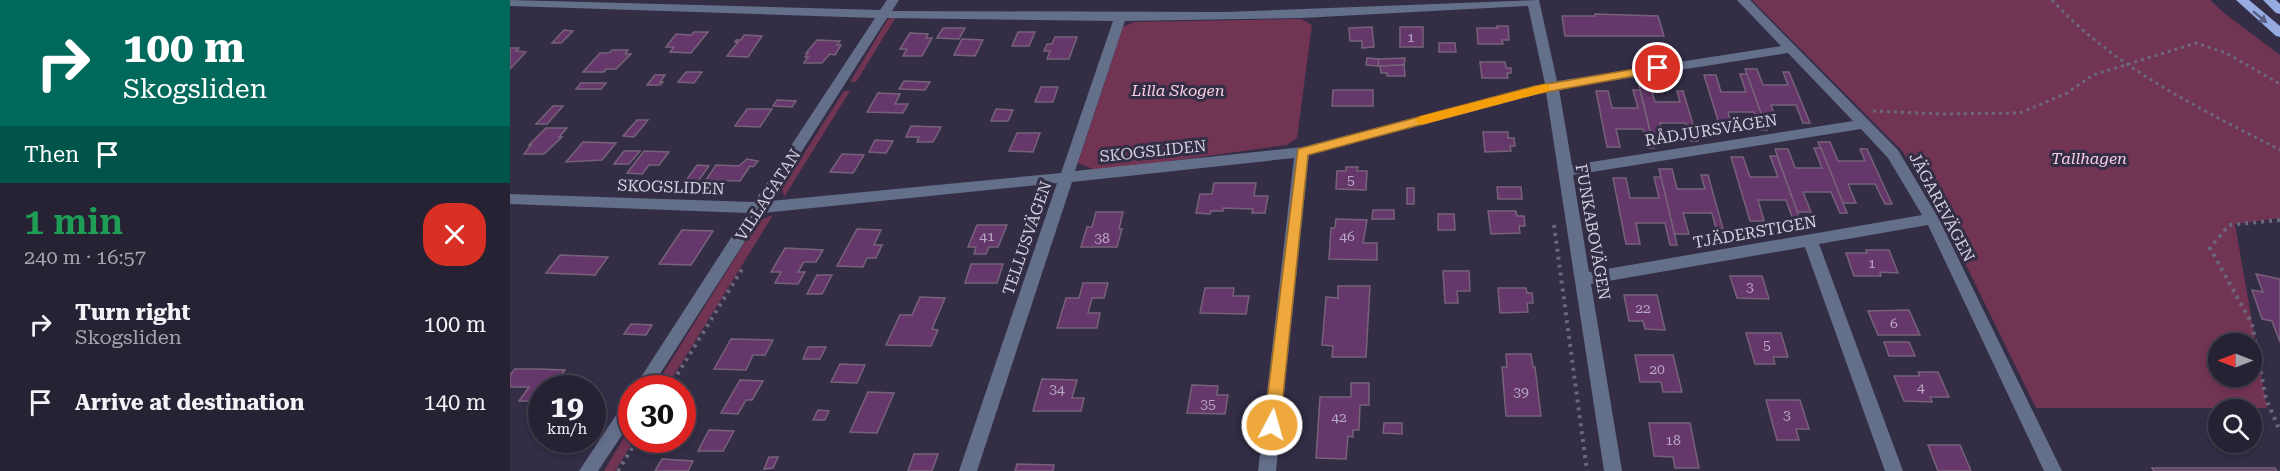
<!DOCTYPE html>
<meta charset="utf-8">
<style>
:root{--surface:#262234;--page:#2e2a3c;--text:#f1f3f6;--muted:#a4a4ac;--line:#423f4f}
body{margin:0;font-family:"Roboto Serif",serif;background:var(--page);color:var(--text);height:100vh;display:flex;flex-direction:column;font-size:22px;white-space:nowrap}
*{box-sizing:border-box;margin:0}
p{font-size:20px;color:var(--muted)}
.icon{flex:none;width:33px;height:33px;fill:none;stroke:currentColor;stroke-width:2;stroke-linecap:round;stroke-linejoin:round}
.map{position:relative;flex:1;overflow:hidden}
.drawer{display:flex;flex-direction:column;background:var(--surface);width:510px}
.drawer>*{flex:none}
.hud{background:#00695c;color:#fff;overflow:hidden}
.needle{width:39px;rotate:270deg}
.tools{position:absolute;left:1698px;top:333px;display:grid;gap:12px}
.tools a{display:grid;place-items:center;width:54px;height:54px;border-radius:50%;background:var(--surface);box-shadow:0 3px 9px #0003,0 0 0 2px var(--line);font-size:30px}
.speed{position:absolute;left:18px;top:375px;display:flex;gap:12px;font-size:30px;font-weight:700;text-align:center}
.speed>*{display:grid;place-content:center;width:78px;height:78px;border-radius:50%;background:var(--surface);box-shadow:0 3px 9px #0003,0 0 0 2px var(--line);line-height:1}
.speed small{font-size:15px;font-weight:400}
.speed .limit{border:9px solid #d22;background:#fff;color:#111}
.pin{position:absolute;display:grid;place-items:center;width:51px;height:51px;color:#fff;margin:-26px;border:3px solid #fff;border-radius:50%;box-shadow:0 2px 6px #0007}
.me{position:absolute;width:66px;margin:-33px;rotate:6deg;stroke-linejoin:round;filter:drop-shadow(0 0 4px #0008)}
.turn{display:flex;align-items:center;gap:21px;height:126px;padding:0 24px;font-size:27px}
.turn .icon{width:78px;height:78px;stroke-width:2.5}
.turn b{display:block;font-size:42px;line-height:51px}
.then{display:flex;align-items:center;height:57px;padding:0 24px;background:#0003;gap:12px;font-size:22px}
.round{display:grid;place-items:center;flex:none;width:63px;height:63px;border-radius:24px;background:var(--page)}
.summary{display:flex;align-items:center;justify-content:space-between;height:102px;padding:0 24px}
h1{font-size:36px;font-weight:600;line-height:45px;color:#1e9e55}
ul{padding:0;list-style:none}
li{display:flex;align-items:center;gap:18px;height:78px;padding:0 24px}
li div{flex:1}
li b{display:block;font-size:22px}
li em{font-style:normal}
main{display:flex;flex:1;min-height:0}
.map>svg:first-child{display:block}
</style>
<main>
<section class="drawer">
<div class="hud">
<div class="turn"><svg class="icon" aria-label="right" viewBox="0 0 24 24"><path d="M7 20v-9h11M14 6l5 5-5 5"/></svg><div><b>100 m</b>Skogsliden</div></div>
<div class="then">Then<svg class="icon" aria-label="arrive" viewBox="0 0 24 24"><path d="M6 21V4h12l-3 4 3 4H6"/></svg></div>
</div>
<div class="summary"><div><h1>1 min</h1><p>240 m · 16:57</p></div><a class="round" style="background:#d93025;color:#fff"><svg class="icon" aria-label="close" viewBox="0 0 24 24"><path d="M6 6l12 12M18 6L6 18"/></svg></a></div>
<ul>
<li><svg class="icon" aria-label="right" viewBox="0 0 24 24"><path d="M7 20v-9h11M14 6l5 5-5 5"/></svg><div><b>Turn right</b><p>Skogsliden</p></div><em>100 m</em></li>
<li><svg class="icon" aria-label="arrive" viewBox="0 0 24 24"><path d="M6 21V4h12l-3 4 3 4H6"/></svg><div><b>Arrive at destination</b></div><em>140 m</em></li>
</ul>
</section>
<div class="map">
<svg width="1770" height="471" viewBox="0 0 1770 471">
<rect width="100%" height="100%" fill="#332d46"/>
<g fill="#723453" fill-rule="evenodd">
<path d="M 1242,0 L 1700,0 L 1714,13 L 1770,55 L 1770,218 L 1725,224 L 1757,408 L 1526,408 L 1432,216 L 1393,152 ZM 1708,344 L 1742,344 L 1742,376 L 1708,376 Z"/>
<path d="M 386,17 L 346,82 L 340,82 L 378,19 Z"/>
<path d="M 791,19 L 802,25 L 787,138 L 777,145 L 588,171 L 568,163 L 613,27 L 624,22 Z"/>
<path d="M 334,91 L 340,91 L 274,197 L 272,188 Z"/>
<path d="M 263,215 L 156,388 L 144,388 L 248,221 Z"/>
<path d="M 121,426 L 122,440 L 124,440 L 105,471 L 94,471 Z"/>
</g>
<g fill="#65376b" stroke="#776279" stroke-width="1.5">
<path d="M 1085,14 L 1148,16 L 1154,36 L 1055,36 L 1052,16 L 1085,16 Z"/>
<path d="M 987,26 L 998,26 L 999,40 L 992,40 L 993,44 L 968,44 L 967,28 L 988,28 Z"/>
<path d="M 862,27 L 864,47 L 852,48 L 852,41 L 840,41 L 839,28 Z"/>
<rect x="890" y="27" width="23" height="20"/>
<path d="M 433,28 L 455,28 L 449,39 L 427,38 Z"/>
<path d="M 54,30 L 63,31 L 51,43 L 42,43 Z"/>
<path d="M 184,32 L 198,32 L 181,53 L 160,52 L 164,47 L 156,47 L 166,34 L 181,35 Z"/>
<path d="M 508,32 L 525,32 L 519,46 L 502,46 Z"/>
<path d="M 400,33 L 418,34 L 416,38 L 422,38 L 412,56 L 393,56 L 397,49 L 390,49 Z"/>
<path d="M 234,35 L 252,36 L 238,57 L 217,56 L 228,42 L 225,42 L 226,40 L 231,40 Z"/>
<path d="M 545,37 L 567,37 L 559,59 L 537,59 L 540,51 L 534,51 L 537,44 L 542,44 Z"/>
<path d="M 452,39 L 473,40 L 465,56 L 444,55 Z"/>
<path d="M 307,40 L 330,41 L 327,45 L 331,45 L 325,55 L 320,54 L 312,63 L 294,63 L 298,57 L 295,57 L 298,53 L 296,53 Z"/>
<path d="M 929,43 L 945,43 L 946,52 L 929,52 Z"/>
<path d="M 0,48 L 9,48 L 6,51 L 16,52 L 0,69 Z"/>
<path d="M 102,50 L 118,50 L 115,54 L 121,54 L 106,69 L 96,69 L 94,72 L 73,72 L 90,53 L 99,53 Z"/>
<path d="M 857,58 L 869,59 L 868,66 L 856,65 Z"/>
<path d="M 895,58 L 894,65 L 868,66 L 869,59 Z"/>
<path d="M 970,62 L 995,62 L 996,68 L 1001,68 L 1001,73 L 997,73 L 998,78 L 972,78 Z"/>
<path d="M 894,65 L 895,76 L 877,76 L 877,73 L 871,73 L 870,66 Z"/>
<path d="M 1235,69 L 1247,69 L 1253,85 L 1278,85 L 1273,72 L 1279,72 L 1300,123 L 1293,123 L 1286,105 L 1261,105 L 1267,122 L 1254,122 Z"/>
<path d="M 176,72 L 192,72 L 184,83 L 168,82 Z"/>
<path d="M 1230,74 L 1237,74 L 1257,130 L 1250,130 L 1244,112 L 1218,112 L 1222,127 L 1210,127 L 1194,75 L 1206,75 L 1211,92 L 1236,92 Z"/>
<path d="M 145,75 L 155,75 L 150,82 L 153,82 L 150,85 L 137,85 Z"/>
<path d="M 394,81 L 420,82 L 415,90 L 389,89 Z"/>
<path d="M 71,83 L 96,83 L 91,89 L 66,89 Z"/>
<path d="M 1129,85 L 1140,85 L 1145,102 L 1170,102 L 1167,91 L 1173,91 L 1188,141 L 1181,141 L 1176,123 L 1150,123 L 1154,139 L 1142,139 Z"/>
<path d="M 531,87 L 548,87 L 543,102 L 525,102 Z"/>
<path d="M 823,90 L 863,90 L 863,106 L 822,106 Z"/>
<path d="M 1123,90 L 1130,90 L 1144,148 L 1137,148 L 1133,129 L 1106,129 L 1110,147 L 1097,147 L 1086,91 L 1098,91 L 1102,108 L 1128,108 Z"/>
<path d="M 368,93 L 390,94 L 385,104 L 398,104 L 393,113 L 357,112 Z"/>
<path d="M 267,100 L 286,101 L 282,107 L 263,106 Z"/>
<path d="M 43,106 L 53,106 L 37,124 L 26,124 Z"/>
<path d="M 237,109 L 262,109 L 250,127 L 225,126 Z"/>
<path d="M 486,109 L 503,110 L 498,121 L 481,121 Z"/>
<path d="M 127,120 L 138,120 L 124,137 L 113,136 Z"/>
<path d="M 401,126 L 431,127 L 423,142 L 407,142 L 409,137 L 396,137 Z"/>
<path d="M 36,128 L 57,128 L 49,137 L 52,137 L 34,154 L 14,154 L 21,145 L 19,145 Z"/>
<path d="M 973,132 L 998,132 L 998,138 L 1004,138 L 1005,146 L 1000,146 L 1001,151 L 975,152 Z"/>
<path d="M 507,133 L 530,133 L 523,152 L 499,151 Z"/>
<path d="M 365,140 L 383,141 L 376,153 L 359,152 Z"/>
<path d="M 73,142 L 106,143 L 92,160 L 56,162 Z"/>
<path d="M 1308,142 L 1320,142 L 1328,161 L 1355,161 L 1350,149 L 1357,149 L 1382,204 L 1375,204 L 1365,184 L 1338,184 L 1346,203 L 1333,203 Z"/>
<path d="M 1304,148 L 1311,148 L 1337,213 L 1330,213 L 1321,192 L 1293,192 L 1301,212 L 1287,212 L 1265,149 L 1278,149 L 1285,168 L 1312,168 Z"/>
<path d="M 114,151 L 130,151 L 119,164 L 104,164 Z"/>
<path d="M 134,151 L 159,152 L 149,165 L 139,165 L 132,174 L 117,173 Z"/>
<path d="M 332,154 L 354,155 L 343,173 L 320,172 Z"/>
<path d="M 1260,156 L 1267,156 L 1291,222 L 1284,222 L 1276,200 L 1248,200 L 1254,221 L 1240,221 L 1221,157 L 1233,157 L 1240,177 L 1268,177 Z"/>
<path d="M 237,159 L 248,161 L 243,167 L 240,166 L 230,181 L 196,180 L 206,165 L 229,166 Z"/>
<path d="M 187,165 L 199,166 L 189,180 L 177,179 Z"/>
<path d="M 836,167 L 848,167 L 847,171 L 857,171 L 856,190 L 826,189 L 827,171 L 836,171 Z"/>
<path d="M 1149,169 L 1162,169 L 1167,189 L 1195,189 L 1191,175 L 1198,175 L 1213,229 L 1206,228 L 1202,213 L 1173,213 L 1179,234 L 1164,234 Z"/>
<path d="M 1144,177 L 1151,177 L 1167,245 L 1160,245 L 1155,223 L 1126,223 L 1130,244 L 1116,244 L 1103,178 L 1116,178 L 1120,198 L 1149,198 Z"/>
<path d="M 704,183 L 746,183 L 744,196 L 758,196 L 755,213 L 742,213 L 743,209 L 713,208 L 713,211 L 701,211 L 700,214 L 686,213 L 690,194 L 702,194 Z"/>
<path d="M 987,187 L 1011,187 L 1012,199 L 988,199 Z"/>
<rect x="897" y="188" width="7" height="16"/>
<path d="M 863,210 L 884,210 L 884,219 L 862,219 Z"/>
<path d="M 978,211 L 1006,211 L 1007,216 L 1014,216 L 1015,226 L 1009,226 L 1010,233 L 981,234 Z"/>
<path d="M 586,212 L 613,212 L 609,229 L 612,229 L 607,247 L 571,247 L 577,227 L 582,227 Z"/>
<path d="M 928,214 L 944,214 L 945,230 L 928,230 Z"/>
<path d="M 826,219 L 857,220 L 853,243 L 867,243 L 867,260 L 819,259 L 821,228 L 825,228 Z"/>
<path d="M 467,225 L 497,225 L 488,247 L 479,247 L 476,254 L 464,254 L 466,247 L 458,247 Z"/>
<path d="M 347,229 L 371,230 L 364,245 L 372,245 L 366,258 L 357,258 L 353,267 L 327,266 Z"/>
<path d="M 172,230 L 203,231 L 181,265 L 149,264 Z"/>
<path d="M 275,248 L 313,250 L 306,262 L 294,262 L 288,272 L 295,272 L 288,284 L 265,283 L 271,272 L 261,272 Z"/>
<path d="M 1356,250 L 1379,250 L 1388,273 L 1370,272 L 1371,276 L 1344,276 L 1336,253 L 1357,253 Z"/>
<path d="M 50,255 L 98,257 L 85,275 L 36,273 Z"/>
<path d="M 461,264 L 493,264 L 487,283 L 455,283 Z"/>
<path d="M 933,271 L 959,271 L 960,291 L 947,291 L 948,303 L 935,303 Z"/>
<path d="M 1746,274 L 1770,279 L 1770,342 L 1762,321 L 1752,319 L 1742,290 L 1753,292 Z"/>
<path d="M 307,275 L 322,275 L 312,294 L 297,294 Z"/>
<path d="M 1220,276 L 1252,276 L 1259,299 L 1227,298 Z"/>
<path d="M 573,283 L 598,283 L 594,298 L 582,298 L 578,313 L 590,313 L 587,328 L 547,328 L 556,298 L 569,298 Z"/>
<path d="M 828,286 L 860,286 L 856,357 L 822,357 L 823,346 L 812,345 L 816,297 L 828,298 Z"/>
<path d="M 695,288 L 724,288 L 723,296 L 739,296 L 736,314 L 690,313 Z"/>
<path d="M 988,288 L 1016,288 L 1017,293 L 1022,293 L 1023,303 L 1017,303 L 1018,312 L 990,313 Z"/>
<path d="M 1114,295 L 1147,295 L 1155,330 L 1135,329 L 1133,321 L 1119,321 Z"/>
<path d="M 410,297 L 435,298 L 422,329 L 428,330 L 421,346 L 376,345 L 390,315 L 402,315 Z"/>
<path d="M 1399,310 L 1410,335 L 1368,335 L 1358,311 Z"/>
<path d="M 121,324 L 142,325 L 136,335 L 114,334 Z"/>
<path d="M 1236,333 L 1271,333 L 1278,357 L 1263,357 L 1265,364 L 1245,364 Z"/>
<path d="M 221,339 L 263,340 L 255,355 L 243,355 L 236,370 L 204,369 Z"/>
<path d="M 1374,342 L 1399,342 L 1405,356 L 1379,356 Z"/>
<path d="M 298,347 L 316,347 L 310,359 L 293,359 Z"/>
<path d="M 996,354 L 1021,354 L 1023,367 L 1025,367 L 1031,416 L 996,416 L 992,367 L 997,367 Z"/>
<path d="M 1125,355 L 1163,355 L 1172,392 L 1153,392 L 1151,382 L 1130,382 Z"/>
<path d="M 330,364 L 355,365 L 347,383 L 321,382 Z"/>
<path d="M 5,369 L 28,369 L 55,370 L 42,388 L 32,388 L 32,395 L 27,401 L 9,401 L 19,387 L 0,387 L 0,375 Z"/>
<path d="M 1408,372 L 1428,372 L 1439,397 L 1420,397 L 1422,402 L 1394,401 L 1384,376 L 1410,376 Z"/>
<path d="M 532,379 L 567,380 L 562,398 L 574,398 L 571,411 L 523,411 Z"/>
<path d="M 230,380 L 253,381 L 242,400 L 236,400 L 228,414 L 211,413 Z"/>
<path d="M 841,383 L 859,383 L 859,405 L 850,405 L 849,430 L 843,430 L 843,437 L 838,436 L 836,459 L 806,458 L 810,397 L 841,397 Z"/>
<path d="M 682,385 L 708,386 L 707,395 L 718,395 L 715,414 L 677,413 Z"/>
<path d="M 358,392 L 384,393 L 367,433 L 340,432 Z"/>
<path d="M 1256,400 L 1290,400 L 1299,429 L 1286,429 L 1289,440 L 1267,440 Z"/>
<path d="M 308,410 L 319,411 L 315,420 L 303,420 Z"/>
<path d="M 874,423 L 892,423 L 892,434 L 873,433 Z"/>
<path d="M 1139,423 L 1180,423 L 1189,468 L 1165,468 L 1163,457 L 1144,456 Z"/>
<path d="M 199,430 L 224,431 L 213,451 L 188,451 Z"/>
<path d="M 1418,445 L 1450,445 L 1461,471 L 1428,471 Z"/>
<path d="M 404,454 L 428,454 L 422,471 L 398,471 Z"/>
<path d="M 259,457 L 268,457 L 263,468 L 254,469 Z"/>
<path d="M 152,459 L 183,461 L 178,471 L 145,471 Z"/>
<path d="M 507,464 L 544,465 L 543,471 L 505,471 Z"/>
<path d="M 1642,468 L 1765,468 L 1767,471 L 1644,471 Z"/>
</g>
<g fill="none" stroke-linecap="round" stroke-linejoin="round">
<g stroke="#6c677d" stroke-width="3" stroke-dasharray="3 4" stroke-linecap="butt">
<path d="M 1542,0 C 1603,67 1691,109 1770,150"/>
<path d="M 1363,111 L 1431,114 L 1510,113 L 1557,93 L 1583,75 L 1686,43 L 1716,53 L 1770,84"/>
</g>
<g stroke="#6c677d" stroke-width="4" stroke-dasharray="3 5" stroke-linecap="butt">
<path d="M 1770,220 L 1719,225 L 1700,248 L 1742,324 L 1756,399 L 1770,431"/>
<path d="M 1044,225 L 1077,471"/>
<path d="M 159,388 L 234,266"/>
<path d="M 108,471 L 127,440"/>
</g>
<g fill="#646f8a" fill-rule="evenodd">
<path d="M 0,0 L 370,10 L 377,0 L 389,0 L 382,11 L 715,12 L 1029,0 L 1047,81 L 1271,46 L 1227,0 L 1240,0 L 1388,150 L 1429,219 L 1552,471 L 1534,471 L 1418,225 L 1309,244 L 1393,471 L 1375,471 L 1295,247 L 1081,284 L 1112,471 L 1094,471 L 1036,92 L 799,155 L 766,471 L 748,471 L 784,158 L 562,182 L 467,471 L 449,471 L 547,183 L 253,213 L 141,388 L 124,388 L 237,213 L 0,204 L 0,194 L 244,202 L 365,18 L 0,6 ZM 1018,6 L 1035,84 L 792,147 L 565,171 L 615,21 L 792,18 ZM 377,18 L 603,21 L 551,173 L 260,201 ZM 1278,53 L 1343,121 L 1062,165 L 1049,89 ZM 1351,129 L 1378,158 L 1412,215 L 1079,272 L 1063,175 Z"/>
<path d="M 122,398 L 122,420 L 88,471 L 69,471 L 116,400 Z"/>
</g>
<g fill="#95abe2" fill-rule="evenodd">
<path d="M 1726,0 L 1739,0 L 1770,26 L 1770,37 L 1766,36 Z"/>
<path d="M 1753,0 L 1766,0 L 1770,4 L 1770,14 L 1766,13 Z"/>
</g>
</g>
<defs><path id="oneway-solid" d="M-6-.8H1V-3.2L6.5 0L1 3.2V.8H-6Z" transform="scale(1.5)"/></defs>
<use fill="#5a5f84" href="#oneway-solid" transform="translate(1750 17) rotate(40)"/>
<path fill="#eea83c" stroke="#9b6d27" stroke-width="1.5" d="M 1148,65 L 1154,68 L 1152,71 L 1025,94 L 798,155 L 770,425 L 768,430 L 762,433 L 757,430 L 754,425 L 788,149 L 1025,86 Z"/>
<path fill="#f59e0b" d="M 1035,84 L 1039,85 L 1039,91 L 911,125 L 905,120 L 911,116 Z"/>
<g text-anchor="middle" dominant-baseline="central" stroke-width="6" stroke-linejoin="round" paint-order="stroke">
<g font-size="14" fill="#b8aac3">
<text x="901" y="37">1</text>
<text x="841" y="180">5</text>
<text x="477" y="236">41</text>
<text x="837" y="236">46</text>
<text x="592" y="238">38</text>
<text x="1362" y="263">1</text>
<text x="1240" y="287">3</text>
<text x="1133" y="308">22</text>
<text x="1384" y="323">6</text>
<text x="1257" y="345">5</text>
<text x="1147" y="369">20</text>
<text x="1411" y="387">4</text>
<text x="547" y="389">34</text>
<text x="1011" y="392">39</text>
<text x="698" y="404">35</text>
<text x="1277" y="415">3</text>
<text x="829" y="417">42</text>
<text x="1163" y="440">18</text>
</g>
<g font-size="16" font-style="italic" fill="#f8cfe0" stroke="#332d46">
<text x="668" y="90">Lilla Skogen</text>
<text x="1579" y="158">Tallhagen</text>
</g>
<g font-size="16" fill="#d3d0e0" stroke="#332d46">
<text transform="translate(1201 130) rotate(-9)">RÅDJURSVÄGEN</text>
<text transform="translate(643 151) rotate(-6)">SKOGSLIDEN</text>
<text transform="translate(161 187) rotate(2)">SKOGSLIDEN</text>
<text transform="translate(258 195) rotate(-57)">VILLAGATAN</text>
<text transform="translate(1432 207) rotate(62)">JÄGAREVÄGEN</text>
<text transform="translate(1083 232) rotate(80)">FUNKABOVÄGEN</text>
<text transform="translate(1245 232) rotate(-10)">TJÄDERSTIGEN</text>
<text transform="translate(517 238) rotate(-71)">TELLUSVÄGEN</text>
</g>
</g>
</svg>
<div class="tools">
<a><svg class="needle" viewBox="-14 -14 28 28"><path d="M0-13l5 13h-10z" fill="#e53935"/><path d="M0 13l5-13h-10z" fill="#a4a4ac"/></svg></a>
<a><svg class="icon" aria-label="search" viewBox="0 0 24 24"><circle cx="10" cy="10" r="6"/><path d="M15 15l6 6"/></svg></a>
</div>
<div class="speed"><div>19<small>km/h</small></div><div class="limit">30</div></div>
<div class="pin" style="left:1148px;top:68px;background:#d93025"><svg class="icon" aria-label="arrive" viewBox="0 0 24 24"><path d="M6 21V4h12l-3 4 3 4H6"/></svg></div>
<svg class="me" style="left:762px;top:425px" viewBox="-20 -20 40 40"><circle r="17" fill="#eea83c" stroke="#fff" stroke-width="3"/><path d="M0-11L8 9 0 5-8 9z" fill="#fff"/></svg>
</div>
</main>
